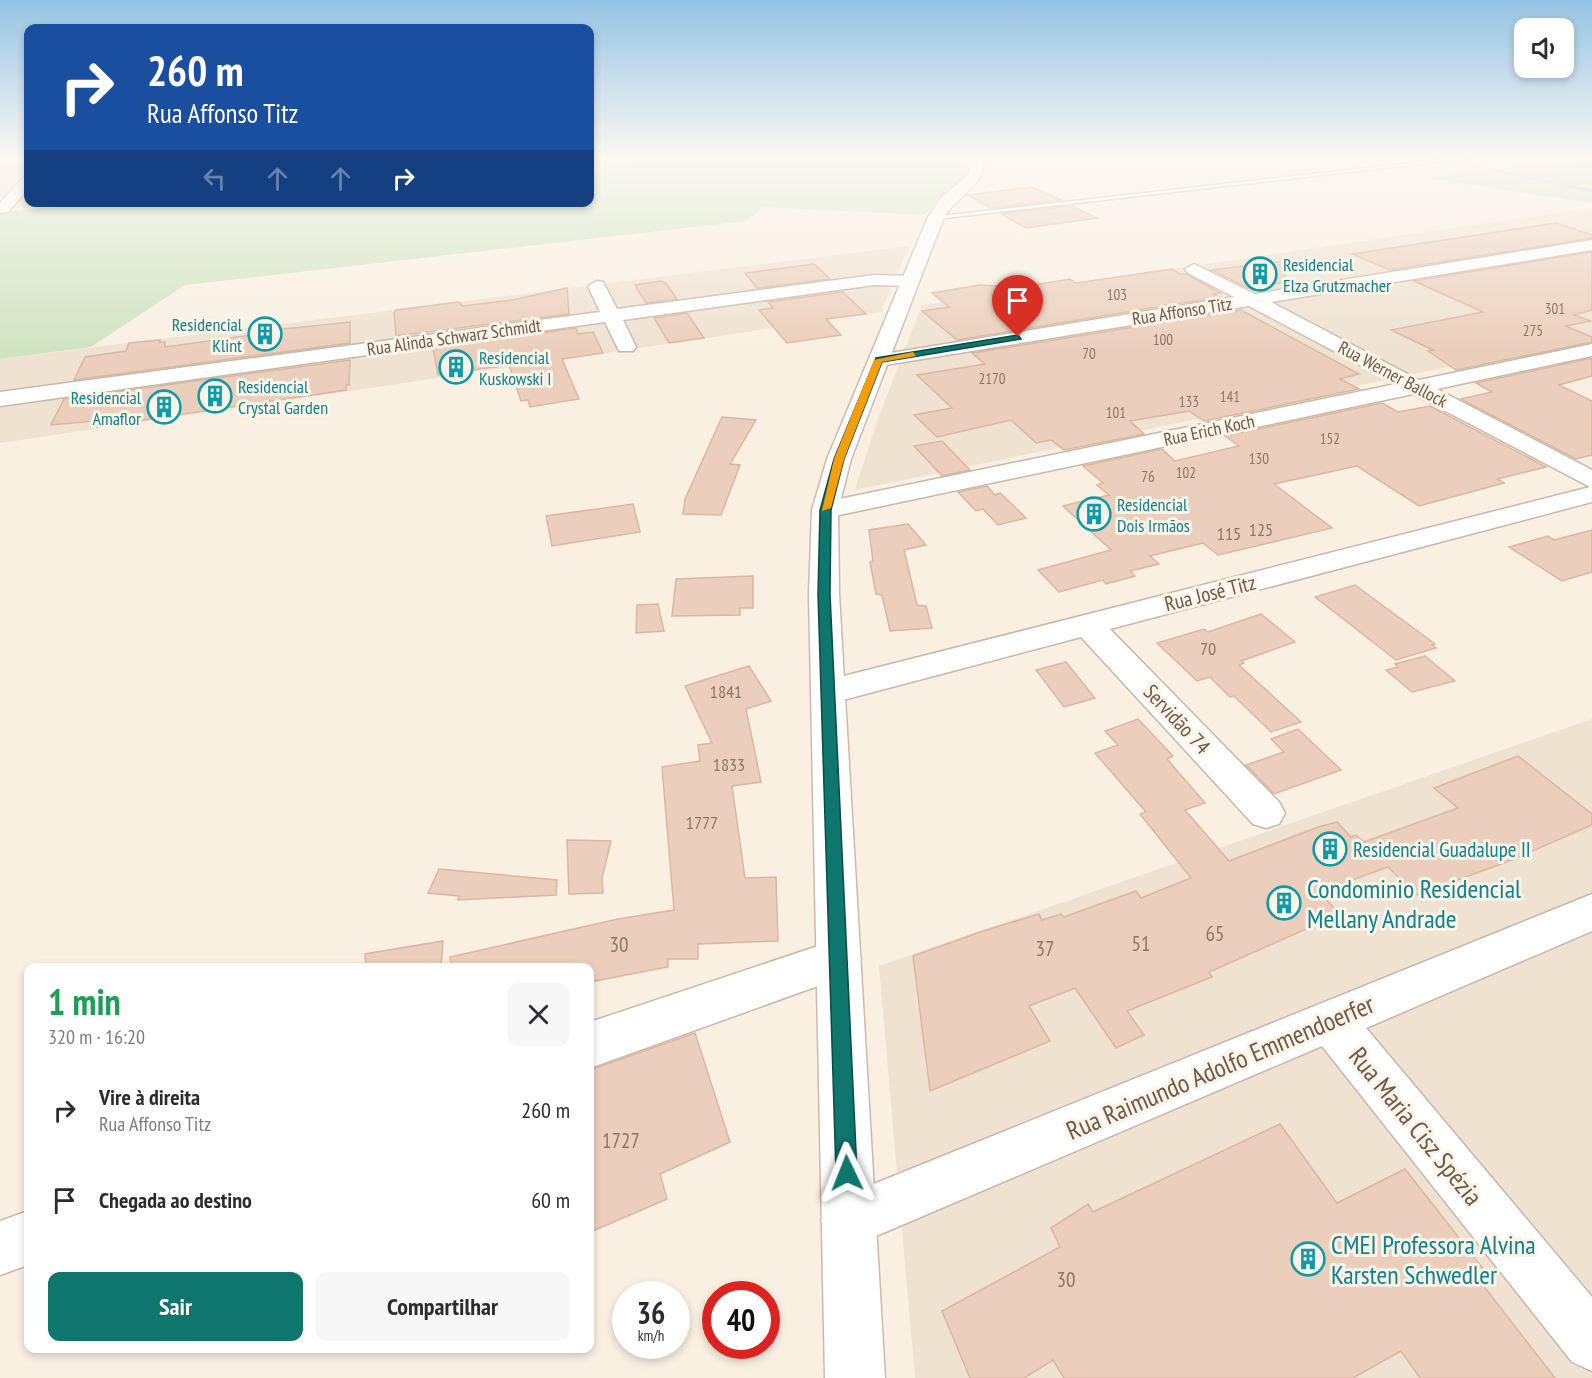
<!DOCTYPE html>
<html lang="pt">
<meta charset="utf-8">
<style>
:root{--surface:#fff;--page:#f7f7f7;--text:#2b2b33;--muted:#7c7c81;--accent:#0f766e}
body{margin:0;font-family:"PT Sans Narrow",sans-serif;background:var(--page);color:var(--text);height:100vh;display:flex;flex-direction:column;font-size:22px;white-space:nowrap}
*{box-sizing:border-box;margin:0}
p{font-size:20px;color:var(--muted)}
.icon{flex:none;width:33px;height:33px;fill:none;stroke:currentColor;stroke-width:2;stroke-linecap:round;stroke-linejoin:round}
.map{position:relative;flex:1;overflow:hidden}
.drawer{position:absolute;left:24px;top:963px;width:570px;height:390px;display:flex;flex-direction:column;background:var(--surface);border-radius:12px;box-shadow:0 3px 9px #0003}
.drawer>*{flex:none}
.top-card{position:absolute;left:24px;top:24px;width:570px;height:183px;border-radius:12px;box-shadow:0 3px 9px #0003;background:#1a4fa0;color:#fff;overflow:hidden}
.buttons{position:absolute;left:1514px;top:18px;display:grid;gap:12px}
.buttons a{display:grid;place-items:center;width:60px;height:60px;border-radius:12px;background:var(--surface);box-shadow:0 3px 9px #0003;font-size:30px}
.speed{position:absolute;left:612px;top:1281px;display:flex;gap:12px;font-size:30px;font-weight:700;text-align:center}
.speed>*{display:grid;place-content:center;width:78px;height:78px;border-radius:50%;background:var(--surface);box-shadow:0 3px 9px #0003;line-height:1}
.speed small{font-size:15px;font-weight:400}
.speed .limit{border:9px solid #d22;background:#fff;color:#111}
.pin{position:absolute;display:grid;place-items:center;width:51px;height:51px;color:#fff;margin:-62px -26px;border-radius:50% 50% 50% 0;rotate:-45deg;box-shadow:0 0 6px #0007}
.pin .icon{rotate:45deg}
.me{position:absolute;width:66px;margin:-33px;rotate:358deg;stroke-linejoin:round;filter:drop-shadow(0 0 4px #0008)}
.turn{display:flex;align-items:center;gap:21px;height:126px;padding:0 24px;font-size:27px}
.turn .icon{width:78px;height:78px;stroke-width:2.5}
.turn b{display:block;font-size:42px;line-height:51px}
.lanes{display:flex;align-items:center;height:57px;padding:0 24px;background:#0003;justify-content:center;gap:30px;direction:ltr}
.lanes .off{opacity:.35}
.round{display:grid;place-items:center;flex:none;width:63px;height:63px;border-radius:12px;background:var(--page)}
.summary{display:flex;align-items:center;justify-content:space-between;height:102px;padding:0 24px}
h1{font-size:36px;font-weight:700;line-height:45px;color:#1e9e55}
.button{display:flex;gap:12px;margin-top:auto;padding:12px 24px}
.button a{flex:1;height:69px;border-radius:12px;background:var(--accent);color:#fff;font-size:24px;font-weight:700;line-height:69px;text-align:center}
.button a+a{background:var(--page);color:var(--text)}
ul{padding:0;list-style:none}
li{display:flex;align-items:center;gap:18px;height:90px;padding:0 24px}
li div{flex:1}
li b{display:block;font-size:22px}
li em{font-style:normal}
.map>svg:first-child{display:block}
</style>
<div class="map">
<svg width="1592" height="1378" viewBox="0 0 1592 1378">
<rect width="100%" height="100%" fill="#f9f0e2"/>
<g fill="#efe2d1">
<path d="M 28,165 L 28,202 L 86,203 L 0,210 L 0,167 Z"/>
<path d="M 1592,208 L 1592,337 L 855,490 L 877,421 L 922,305 Z"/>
<path d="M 909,246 L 881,312 L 0,443 L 0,359 Z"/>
<path d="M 1592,719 L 1592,1378 L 915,1378 L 879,966 Z"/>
</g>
<g fill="#d0e4c2">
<path d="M 647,156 L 966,156 L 967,175 L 937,200 L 925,215 L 763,207 L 746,221 L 185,285 L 91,347 L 0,359 L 0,212 L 111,202 L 590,202 L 590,171 C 610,169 627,158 647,156 Z"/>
<path d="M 1592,158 L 1592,203 L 1427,178 Z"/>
</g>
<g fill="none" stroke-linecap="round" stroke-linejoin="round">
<path fill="#a0c8d0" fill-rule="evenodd" d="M 1427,156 L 1433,156 L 1592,190 L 1592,192 Z"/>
</g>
<g fill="#ebcfbc" stroke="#dbb79f" stroke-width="1.5">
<path d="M 1032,187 L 1061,200 L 991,208 L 967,195 Z"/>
<path d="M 1072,206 L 1097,218 L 1026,228 L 1001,214 Z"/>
<path d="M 1556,223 L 1592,235 L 1592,238 L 1390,270 L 1352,254 Z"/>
<path d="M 1592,252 L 1592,310 L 1574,315 L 1591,321 L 1566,326 L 1592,337 L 1592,342 L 1456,370 L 1428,351 L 1433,350 L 1391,330 L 1483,312 L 1414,281 Z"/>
<path d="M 1283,261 L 1286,282 L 1248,288 L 1212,270 Z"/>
<path d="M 814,264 L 830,279 L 757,288 L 745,273 Z"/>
<path d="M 1172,269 L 1180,274 L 1186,274 L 1221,293 L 1213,294 L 1219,297 L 957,340 L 922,311 L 949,307 L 932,293 L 980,285 L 1039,288 L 1034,285 L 1070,279 L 1076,283 Z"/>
<path d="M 660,281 L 666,283 L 677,299 L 646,303 L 635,285 Z"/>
<path d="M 567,288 L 569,314 L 396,336 L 394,313 L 396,310 L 451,303 L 459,302 L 463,306 L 512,300 Z"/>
<path d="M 843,292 L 866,314 L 826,319 L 841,335 L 787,343 L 759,310 L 773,308 L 768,302 Z"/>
<path d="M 1241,310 L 1359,374 L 1340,379 L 1359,389 L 1204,421 L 1189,411 L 1130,421 L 1144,434 L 1064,450 L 1051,440 L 1036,443 L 1011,420 L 937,437 L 914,415 L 952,408 L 917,375 L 985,364 L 972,353 Z"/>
<path d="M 687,313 L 704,338 L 669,343 L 654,318 Z"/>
<path d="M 350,322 L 350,343 L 74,380 L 85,357 L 126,351 L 129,343 L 160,340 L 159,342 L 165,342 L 165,347 L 245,336 L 255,332 Z"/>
<path d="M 576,328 L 578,334 L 593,332 L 603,353 L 562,359 L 579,399 L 530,407 L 528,400 L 521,401 L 509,365 L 438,375 L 433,348 Z"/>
<path d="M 1592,358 L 1592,376 L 1559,385 L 1592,401 L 1592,455 L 1576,459 L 1461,399 L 1492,392 L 1476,383 Z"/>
<path d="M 350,360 L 349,385 L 346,385 L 346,390 L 96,427 L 98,423 L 94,423 L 95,421 L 51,425 L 64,399 Z"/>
<path d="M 1382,403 L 1398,412 L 1430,406 L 1546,467 L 1497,479 L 1504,483 L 1419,506 L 1357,466 L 1274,484 L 1332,528 L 1218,555 L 1203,543 L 1150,556 L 1159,564 L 1130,571 L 1135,576 L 1106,584 L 1103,580 L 1059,592 L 1038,570 L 1111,550 L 1063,506 L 1109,495 L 1097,485 L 1103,483 L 1083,466 L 1162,449 L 1175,461 L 1239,446 L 1225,436 Z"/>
<path d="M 722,417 L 756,420 L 730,464 L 740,465 L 721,515 L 683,514 L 685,499 Z"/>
<path d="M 942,441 L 970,470 L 942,476 L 914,446 Z"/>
<path d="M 987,486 L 995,495 L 1000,493 L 1026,518 L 998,525 L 983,509 L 976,511 L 958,492 Z"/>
<path d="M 633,504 L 640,532 L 552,546 L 546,516 Z"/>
<path d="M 908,524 L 926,545 L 904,550 L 917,605 L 926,606 L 932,628 L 890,631 L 882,595 L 876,594 L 870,562 L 873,561 L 869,530 Z"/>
<path d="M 1592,530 L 1592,572 L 1562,581 L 1509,547 L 1548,536 L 1554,540 Z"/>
<path d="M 753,576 L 753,608 L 740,608 L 740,615 L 672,616 L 676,579 Z"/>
<path d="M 1355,585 L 1435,644 L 1432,645 L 1436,648 L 1396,660 L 1315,597 Z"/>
<path d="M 658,604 L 664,631 L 636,633 L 637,605 Z"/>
<path d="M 1261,614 L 1295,642 L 1241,661 L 1244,663 L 1239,665 L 1301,722 L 1271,732 L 1234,696 L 1230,697 L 1210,677 L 1197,681 L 1157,643 L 1204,629 L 1208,632 Z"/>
<path d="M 1425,656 L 1455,681 L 1412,692 L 1386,670 L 1398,667 L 1395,664 Z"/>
<path d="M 1066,662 L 1095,698 L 1064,707 L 1036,670 Z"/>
<path d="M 749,666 L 771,701 L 746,709 L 761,782 L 732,786 L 745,878 L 776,877 L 778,941 L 698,944 L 698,959 L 668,959 L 668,967 L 590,982 L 590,968 L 451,968 L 450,957 L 618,919 L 674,910 L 662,767 L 700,761 L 698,745 L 712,743 L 685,686 Z"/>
<path d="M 1138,719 L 1173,756 L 1167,759 L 1205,803 L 1185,810 L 1229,861 L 1318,827 L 1337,822 L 1351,837 L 1356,835 L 1364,842 L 1458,808 L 1434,788 L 1518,756 L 1592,814 L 1592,825 L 1512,860 L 1417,895 L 1388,867 L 1319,892 L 1340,914 L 1209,972 L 1212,977 L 1127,1011 L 1144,1035 L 1116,1048 L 1075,988 L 1029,1006 L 1050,1041 L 930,1091 L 913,956 L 980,932 L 1039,914 L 1042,920 L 1061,914 L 1064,917 L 1136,891 L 1141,898 L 1191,878 L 1140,814 L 1146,812 L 1095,753 L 1118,745 L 1105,731 Z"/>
<path d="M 1298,729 L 1341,770 L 1274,794 L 1246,765 L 1284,752 L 1271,739 Z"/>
<path d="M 567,840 L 611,841 L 602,878 L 603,893 L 569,894 Z"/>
<path d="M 439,869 L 557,880 L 556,895 L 458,900 L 459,896 L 428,893 Z"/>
<path d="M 443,941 L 441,968 L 366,968 L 365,954 Z"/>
<path d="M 695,1033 L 730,1142 L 660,1174 L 667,1199 L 593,1231 L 590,1214 L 590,1070 Z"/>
<path d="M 1280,1124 L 1337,1203 L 1405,1169 L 1488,1275 L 1479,1280 L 1555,1378 L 1420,1378 L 1401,1351 L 1353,1378 L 1064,1378 L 1053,1360 L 1024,1378 L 970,1378 L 942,1311 L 1060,1247 L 1051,1228 L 1088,1204 L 1093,1212 Z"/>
</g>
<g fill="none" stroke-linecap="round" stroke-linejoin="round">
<defs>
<path id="lane" d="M 1471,156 L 1490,156 L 936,219 L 932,217 Z"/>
<g id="street">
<path d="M 28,177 L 28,189 L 8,212 L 0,213 L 0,203 L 23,178 Z"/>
<path d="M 1592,240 L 1592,250 L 1271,302 L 1419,380 L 1592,344 L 1592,356 L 1437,389 L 1592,470 L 1592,502 L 1110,629 L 1279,802 L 1285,813 L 1279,824 L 1266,828 L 1253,824 L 1081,637 L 828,704 L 816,700 L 811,692 L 816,684 L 828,680 L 1590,487 L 1413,394 L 825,518 L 816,516 L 812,510 L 816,504 L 825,502 L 1396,384 L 1249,306 L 879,366 L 872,364 L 869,360 L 872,356 L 1234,297 L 1188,273 L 1185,269 L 1194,264 L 1255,294 Z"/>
<path d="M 874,275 L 909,276 L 918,281 L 909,286 L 874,285 L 623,320 L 636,347 L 633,351 L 619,351 L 605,322 L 0,406 L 0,392 L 600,312 L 588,286 L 597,281 L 603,282 L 617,309 Z"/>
<path d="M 1592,894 L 1592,931 L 1366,1028 L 1592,1297 L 1592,1371 L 1572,1362 L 1322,1046 L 848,1248 L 829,1240 L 821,1221 L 829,1202 Z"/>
<path d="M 839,939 L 854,945 L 861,959 L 854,973 L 590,1068 L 590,1022 Z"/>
<path d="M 28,1211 L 28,1265 L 0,1275 L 0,1221 Z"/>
</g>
<path id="secondary" d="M 970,156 L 982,156 C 990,183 956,196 944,217 L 851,459 L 838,510 L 839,594 L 885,1378 L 825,1378 L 809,594 L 812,510 L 827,459 L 928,217 L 940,199 L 969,174 L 971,164 Z"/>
</defs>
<use href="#lane" stroke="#c8b8aa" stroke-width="3"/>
<use href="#street" stroke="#c8b8aa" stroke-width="3"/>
<use href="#secondary" stroke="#cdbaaa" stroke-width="3"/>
<use href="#lane" fill="#fff" fill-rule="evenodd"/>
<use href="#street" fill="#fff" fill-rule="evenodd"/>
<use href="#secondary" fill="#fff" fill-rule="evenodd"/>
</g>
<linearGradient id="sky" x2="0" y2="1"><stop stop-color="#95c3e4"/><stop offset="0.45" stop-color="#fcf8f2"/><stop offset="1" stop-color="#fcf8f2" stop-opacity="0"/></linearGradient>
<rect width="1592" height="349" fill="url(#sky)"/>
<path fill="#0f766e" stroke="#0a4d48" stroke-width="1.5" d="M 1018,335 L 1021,339 L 882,362 L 844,459 L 831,510 L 830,594 L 857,1173 L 854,1181 L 847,1184 L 839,1181 L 836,1173 L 818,594 L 820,510 L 834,459 L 876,358 Z"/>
<path fill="#f59e0b" d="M 913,352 L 916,356 L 882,362 L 844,459 L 831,508 L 822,511 L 834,459 L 874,360 Z"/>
<defs>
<symbol id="building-ring" viewBox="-11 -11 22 22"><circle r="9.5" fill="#fcf4e7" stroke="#0f9aa8" stroke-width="1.5"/><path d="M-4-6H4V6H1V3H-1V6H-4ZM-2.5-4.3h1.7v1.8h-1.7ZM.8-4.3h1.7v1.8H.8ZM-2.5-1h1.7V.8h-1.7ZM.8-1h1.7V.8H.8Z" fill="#0f9aa8"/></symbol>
</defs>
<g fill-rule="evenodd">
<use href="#building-ring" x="1241" y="255" width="38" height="38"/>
<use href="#building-ring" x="246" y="315" width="38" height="38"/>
<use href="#building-ring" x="437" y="348" width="38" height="38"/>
<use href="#building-ring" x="196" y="377" width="38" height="38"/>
<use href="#building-ring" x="145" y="388" width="38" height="38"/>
<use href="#building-ring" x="1075" y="495" width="38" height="38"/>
<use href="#building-ring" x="1311" y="830" width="38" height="38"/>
<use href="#building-ring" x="1265" y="884" width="38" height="38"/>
<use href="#building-ring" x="1289" y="1240" width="38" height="38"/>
</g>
<g text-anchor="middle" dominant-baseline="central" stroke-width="6" stroke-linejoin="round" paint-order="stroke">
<g font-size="15" fill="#8c7667">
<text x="1117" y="294">103</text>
<text x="1555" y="308">301</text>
<text x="1533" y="330">275</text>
<text x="1163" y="339">100</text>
<text x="1089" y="353">70</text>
<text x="992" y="378">2170</text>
<text x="1230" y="396">141</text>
<text x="1189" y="401">133</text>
<text x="1116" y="412">101</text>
<text x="1330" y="438">152</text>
<text x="1259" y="458">130</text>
<text x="1186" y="472">102</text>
<text x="1148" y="476">76</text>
</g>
<g font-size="18" fill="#0d838f" stroke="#fcf4e7" text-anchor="start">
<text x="1283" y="264">Residencial<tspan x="1283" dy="21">Elza Grutzmacher</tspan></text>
<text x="242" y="324" text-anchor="end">Residencial<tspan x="242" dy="21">Klint</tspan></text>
<text x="479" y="357">Residencial<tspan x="479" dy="21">Kuskowski I</tspan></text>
<text x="238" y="386">Residencial<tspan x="238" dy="21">Crystal Garden</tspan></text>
<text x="141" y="397" text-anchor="end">Residencial<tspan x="141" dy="21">Amaflor</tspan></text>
<text x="1117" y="504">Residencial<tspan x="1117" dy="21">Dois Irmãos</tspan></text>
</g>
<g font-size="18" fill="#6d584b" stroke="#fcf4e7">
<text transform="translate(1182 311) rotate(-9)">Rua Affonso Titz</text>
<text transform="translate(454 337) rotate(-8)">Rua Alinda Schwarz Schmidt</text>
<text transform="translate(1393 374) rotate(28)">Rua Werner Ballock</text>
<text transform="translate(1209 430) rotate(-12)">Rua Erich Koch</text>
</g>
<g font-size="18" fill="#8c7667">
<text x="1261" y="529">125</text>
<text x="1229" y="533">115</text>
<text x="1208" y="648">70</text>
<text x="726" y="691">1841</text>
<text x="729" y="764">1833</text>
<text x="702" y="822">1777</text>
</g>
<g font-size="21" fill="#6d584b" stroke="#fcf4e7">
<text transform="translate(1210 593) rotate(-14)">Rua José Titz</text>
<text transform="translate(1177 719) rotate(47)">Servidão 74</text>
</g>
<g font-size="21" fill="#0d838f" stroke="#fcf4e7" text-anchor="start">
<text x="1353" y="849">Residencial Guadalupe II</text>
</g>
<g font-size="21" fill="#8c7667">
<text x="1215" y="933">65</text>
<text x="1141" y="943">51</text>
<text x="619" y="944">30</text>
<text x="1045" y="948">37</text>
<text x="621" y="1140">1727</text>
<text x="1066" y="1279">30</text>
</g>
<g font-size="26" fill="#0d838f" stroke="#fcf4e7" text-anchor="start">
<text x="1307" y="888">Condominio Residencial<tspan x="1307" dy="30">Mellany Andrade</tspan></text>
<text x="1331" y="1244">CMEI Professora Alvina<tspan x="1331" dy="30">Karsten Schwedler</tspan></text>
</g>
<g font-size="26" fill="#6d584b" stroke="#fcf4e7">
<text transform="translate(1220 1067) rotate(-23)">Rua Raimundo Adolfo Emmendoerfer</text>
<text transform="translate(1416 1126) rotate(51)">Rua Maria Cisz Spézia</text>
</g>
</g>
</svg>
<div class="buttons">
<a><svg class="icon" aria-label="sound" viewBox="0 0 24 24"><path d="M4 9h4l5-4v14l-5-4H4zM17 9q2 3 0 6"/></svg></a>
</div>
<div class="speed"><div>36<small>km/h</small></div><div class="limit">40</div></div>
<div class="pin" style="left:1018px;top:337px;background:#d93025"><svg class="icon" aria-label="arrive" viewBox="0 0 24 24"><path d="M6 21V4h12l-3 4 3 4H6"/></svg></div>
<svg class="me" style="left:847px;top:1173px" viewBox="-20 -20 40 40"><path d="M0-17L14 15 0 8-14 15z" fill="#0f766e" stroke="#fff" stroke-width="4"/></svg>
<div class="top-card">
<div class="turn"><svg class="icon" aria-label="right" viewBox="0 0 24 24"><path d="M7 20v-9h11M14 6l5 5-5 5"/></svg><div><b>260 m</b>Rua Affonso Titz</div></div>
<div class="lanes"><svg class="icon off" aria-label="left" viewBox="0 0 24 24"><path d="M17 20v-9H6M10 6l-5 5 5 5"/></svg><svg class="icon off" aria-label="ahead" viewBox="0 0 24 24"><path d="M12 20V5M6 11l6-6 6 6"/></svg><svg class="icon off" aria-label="ahead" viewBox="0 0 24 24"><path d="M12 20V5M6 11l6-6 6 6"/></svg><svg class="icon" aria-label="right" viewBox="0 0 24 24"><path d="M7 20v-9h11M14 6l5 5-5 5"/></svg></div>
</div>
<section class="drawer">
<div class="summary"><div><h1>1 min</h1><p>320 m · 16:20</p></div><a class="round"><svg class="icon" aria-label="close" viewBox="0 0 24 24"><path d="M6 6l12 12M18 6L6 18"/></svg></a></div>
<ul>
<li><svg class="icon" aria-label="right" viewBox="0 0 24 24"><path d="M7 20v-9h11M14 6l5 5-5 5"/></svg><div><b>Vire à direita</b><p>Rua Affonso Titz</p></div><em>260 m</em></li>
<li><svg class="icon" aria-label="arrive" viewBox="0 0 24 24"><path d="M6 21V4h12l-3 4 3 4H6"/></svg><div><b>Chegada ao destino</b></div><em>60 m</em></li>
</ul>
<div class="button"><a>Sair</a><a>Compartilhar</a></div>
</section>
</div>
